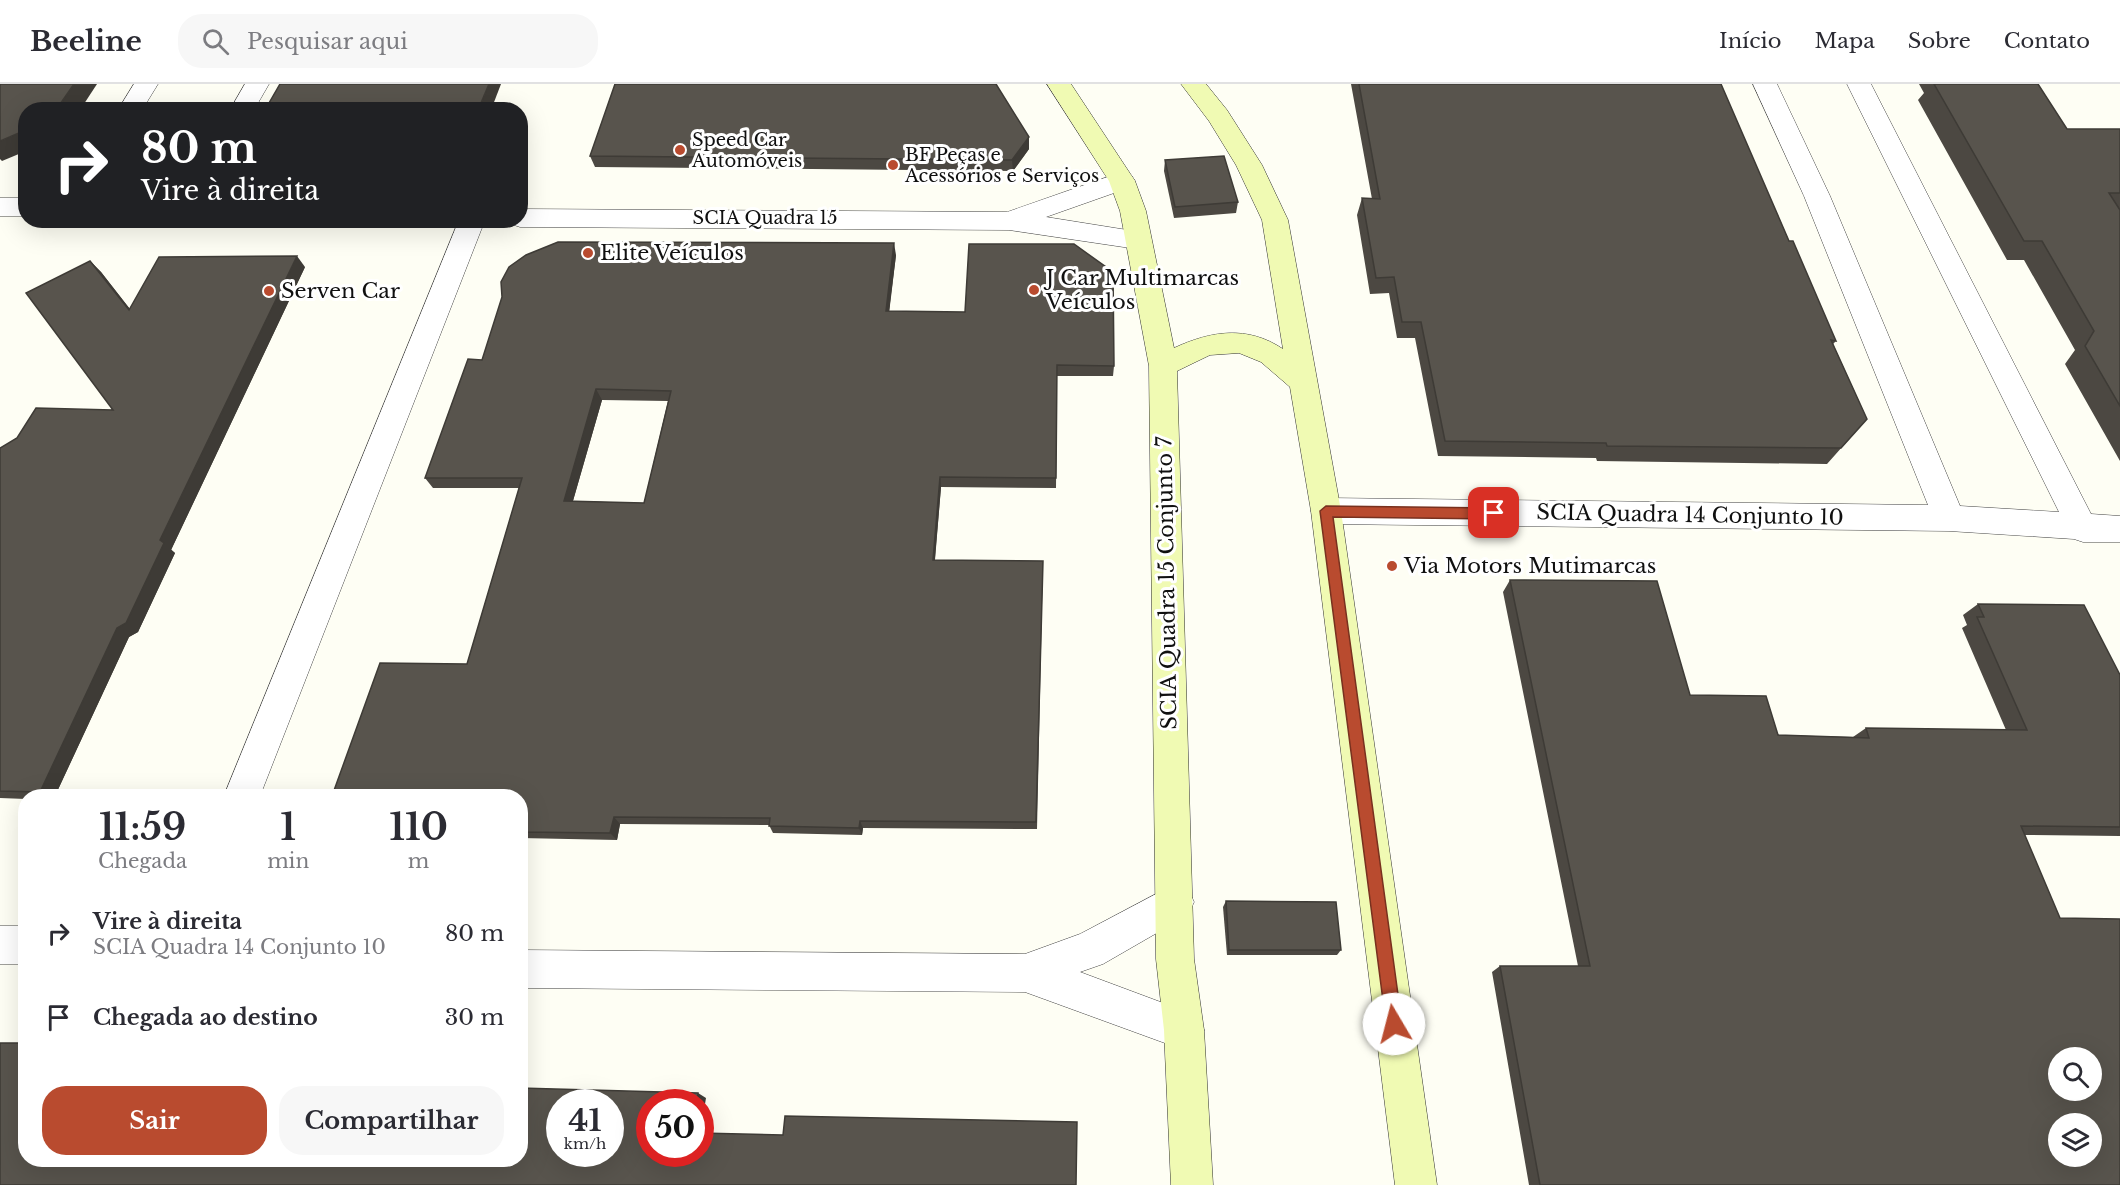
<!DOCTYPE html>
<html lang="pt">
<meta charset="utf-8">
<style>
:root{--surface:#fff;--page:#f7f7f7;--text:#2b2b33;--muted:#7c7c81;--line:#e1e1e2;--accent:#b94b2f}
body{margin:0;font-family:"Libre Baskerville",serif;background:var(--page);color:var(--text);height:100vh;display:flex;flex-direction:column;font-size:22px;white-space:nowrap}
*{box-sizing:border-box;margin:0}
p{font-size:20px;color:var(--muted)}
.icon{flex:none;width:33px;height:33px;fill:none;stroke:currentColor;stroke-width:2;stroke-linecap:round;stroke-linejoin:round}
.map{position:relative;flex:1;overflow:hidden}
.side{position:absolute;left:18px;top:705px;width:510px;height:378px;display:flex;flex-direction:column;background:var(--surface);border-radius:24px;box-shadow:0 6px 24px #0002}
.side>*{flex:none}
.top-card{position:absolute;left:18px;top:18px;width:510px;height:126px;border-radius:24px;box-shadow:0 6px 24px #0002;background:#202124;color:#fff;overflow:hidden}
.fabs{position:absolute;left:2048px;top:963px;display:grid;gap:12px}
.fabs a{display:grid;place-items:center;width:54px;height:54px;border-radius:50%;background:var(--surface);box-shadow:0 6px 24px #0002;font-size:30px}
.speed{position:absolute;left:546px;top:1005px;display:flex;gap:12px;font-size:30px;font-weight:700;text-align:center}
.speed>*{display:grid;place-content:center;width:78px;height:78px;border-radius:50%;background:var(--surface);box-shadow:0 6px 24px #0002;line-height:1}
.speed small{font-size:15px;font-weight:400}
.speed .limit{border:9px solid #d22;background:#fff;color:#111}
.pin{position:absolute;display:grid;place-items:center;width:51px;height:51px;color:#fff;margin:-26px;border-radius:12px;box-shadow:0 3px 9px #0006}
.me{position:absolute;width:66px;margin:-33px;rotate:352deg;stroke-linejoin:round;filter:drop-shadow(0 0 4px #0008)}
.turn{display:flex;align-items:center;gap:21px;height:126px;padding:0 24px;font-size:27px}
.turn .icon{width:78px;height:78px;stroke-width:2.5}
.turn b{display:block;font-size:42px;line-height:51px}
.eta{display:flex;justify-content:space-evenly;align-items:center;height:102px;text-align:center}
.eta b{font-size:36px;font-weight:800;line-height:42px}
.button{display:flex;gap:12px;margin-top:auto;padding:12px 24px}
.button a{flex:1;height:69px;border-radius:24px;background:var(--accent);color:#fff;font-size:24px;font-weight:800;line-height:69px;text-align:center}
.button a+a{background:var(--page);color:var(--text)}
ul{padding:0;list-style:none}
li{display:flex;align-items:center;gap:18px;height:84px;padding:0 24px}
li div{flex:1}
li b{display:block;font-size:22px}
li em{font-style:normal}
header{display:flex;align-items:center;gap:36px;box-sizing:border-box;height:84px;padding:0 30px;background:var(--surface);border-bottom:2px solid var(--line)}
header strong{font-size:28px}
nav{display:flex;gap:33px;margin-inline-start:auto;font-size:21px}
.search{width:420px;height:54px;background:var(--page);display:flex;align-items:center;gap:15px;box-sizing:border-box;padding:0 21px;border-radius:24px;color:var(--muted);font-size:22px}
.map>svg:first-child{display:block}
</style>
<header>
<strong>Beeline</strong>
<div class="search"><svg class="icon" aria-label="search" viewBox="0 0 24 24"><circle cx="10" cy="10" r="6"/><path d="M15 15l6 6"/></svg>Pesquisar aqui</div>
<nav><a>Início</a><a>Mapa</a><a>Sobre</a><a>Contato</a></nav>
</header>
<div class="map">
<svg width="2120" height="1101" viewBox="0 0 2120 1101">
<rect width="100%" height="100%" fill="#fefef4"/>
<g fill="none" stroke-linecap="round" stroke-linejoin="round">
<defs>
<g id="minor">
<path d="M 134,0 L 158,0 L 142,26 L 118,26 Z"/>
<path d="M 245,0 L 269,0 L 254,26 L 230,26 Z"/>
<path d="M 1753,0 L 1777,0 L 1830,112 L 1960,422 L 2059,428 L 1847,0 L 1871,0 L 2091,430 L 2120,432 L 2120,458 L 2083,458 L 2074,455 L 1949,447 L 1326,440 L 1315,436 L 1311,427 L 1315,418 L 1326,414 L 1928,421 L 1804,112 Z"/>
<path d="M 1122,88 L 1131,91 L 1135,97 L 1131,103 L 1046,133 L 1146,149 L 1150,156 L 1146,163 L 1137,165 L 1009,146 L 520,143 L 511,140 L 508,136 L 520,136 L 520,125 L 1007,128 Z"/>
<rect x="0" y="114" width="26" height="18"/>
<path d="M 459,136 L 485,136 L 260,712 L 224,712 Z"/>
<path d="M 1175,800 L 1188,805 L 1194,818 L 1188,831 L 1103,880 L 1080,888 L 1198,932 L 1204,946 L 1198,960 L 1184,966 L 1025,908 L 520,904 L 520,866 L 1025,870 L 1080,850 Z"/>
<rect x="0" y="842" width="26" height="38"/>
</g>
<path id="secondary" d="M 1047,0 L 1071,0 L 1135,97 L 1146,127 L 1174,264 C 1211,247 1247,241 1283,265 L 1262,136 L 1236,81 L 1209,37 L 1181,0 L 1206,0 L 1227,26 L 1262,81 L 1288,136 L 1341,427 L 1437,1101 L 1395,1101 L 1311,427 L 1290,303 L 1261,278 L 1239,269 L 1210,271 L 1177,287 L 1194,875 L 1204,946 L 1213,1101 L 1171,1101 L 1164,946 L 1156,875 L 1149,282 L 1120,127 L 1109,97 Z"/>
</defs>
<use href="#minor" stroke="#434343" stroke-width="1"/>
<use href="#secondary" stroke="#323232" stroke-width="1"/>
<use href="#minor" fill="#fff" fill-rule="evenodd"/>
<use href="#secondary" fill="#f0fab3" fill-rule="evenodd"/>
</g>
<g fill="#4c4842" fill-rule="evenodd">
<path d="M 1351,0 L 1721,0 L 1789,157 L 1836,257 L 1833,260 L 1867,335 L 1827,380 L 1597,377 L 1596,374 L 1438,372 L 1415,254 L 1397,254 L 1389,209 L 1370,210 L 1357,131 L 1362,114 L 1372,115 Z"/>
<path d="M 1919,0 L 2038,0 L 2067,45 L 2120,45 L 2120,377 L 2065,280 L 2075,266 L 2024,176 L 2007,176 L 1918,16 L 1924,9 Z"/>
<path d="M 1029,65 L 1013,87 L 595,83 L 590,72 Z"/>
<path d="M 1165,76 L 1238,118 L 1236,129 L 1174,134 L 1164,87 Z"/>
<path d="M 896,171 L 889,227 L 1114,282 L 1113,292 L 1057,292 L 1056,404 L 941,403 L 935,476 L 1043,477 L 1037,745 L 863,744 L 862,751 L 773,749 L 769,741 L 620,740 L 617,756 L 520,754 L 520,712 L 467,580 L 519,404 L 433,404 L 425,394 L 482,276 ZM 602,316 L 668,317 L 644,419 L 573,417 Z"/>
<path d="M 90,177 L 101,188 L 130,225 L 305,183 L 171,466 L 175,469 L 138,548 L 129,553 L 55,712 L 26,712 L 26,715 L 0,714 L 0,364 L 113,326 Z"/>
<path d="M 1510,496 L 1690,611 L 1778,651 L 1853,653 L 1866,644 L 2006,646 L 1962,544 L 1967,541 L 1963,531 L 1978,520 L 2120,591 L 2120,752 L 2025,751 L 2120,1101 L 1529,1101 L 1492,888 L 1500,882 L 1578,882 L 1503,508 Z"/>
<path d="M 1226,817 L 1341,866 L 1337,871 L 1227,871 L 1223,823 Z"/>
</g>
<g fill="#3e3b36">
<path d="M 74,0 L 97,0 L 80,26 L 56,26 Z"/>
<path d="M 489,0 L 501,0 L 491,26 L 478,26 Z"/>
<path d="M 26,46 L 26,67 L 2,77 L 0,75 L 0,57 Z"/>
<path d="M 1029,53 L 1029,65 L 1013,87 L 1012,76 Z"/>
<path d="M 894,159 L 896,171 L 888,238 L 886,227 Z"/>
<path d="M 297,172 L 305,183 L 171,466 L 160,456 Z"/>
<path d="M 90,177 L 101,188 L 139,237 L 129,226 Z"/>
<path d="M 596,305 L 602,316 L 570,427 L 564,417 Z"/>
<path d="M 940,393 L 941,403 L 934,485 L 933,476 Z"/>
<path d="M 164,459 L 175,469 L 138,548 L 129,553 L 55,712 L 49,712 L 40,708 L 117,544 Z"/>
<path d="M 614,733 L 620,740 L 617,756 L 610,749 Z"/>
<path d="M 860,737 L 863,744 L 862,751 L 859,744 Z"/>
<path d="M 698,1009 L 706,1014 L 700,1050 L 700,1018 L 697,1018 Z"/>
</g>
<g fill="#58544d" stroke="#3e3b36" stroke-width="1.5" fill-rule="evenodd">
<path d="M 0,0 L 74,0 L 56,26 L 26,26 L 26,46 L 0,57 Z"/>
<path d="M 280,0 L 489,0 L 478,26 L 265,26 Z"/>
<path d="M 615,0 L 996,0 L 1029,53 L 1012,76 L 590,72 Z"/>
<path d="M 1359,0 L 1721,0 L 1789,157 L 1793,157 L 1836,257 L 1831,256 L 1867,335 L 1841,364 L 1607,362 L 1606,359 L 1445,357 L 1421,238 L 1402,238 L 1394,193 L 1376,194 L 1362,114 L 1380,115 Z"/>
<path d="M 1934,0 L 2038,0 L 2067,45 L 2120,45 L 2120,109 L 2109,109 L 2120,126 L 2120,322 L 2085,262 L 2094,247 L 2042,157 L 2024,157 Z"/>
<path d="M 1224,72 L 1238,118 L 1175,123 L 1165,76 Z"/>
<path d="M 558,158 L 894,159 L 886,227 L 965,228 L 969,160 L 1074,160 L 1113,188 L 1114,282 L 1057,281 L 1056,394 L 940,393 L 933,476 L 1043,477 L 1036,738 L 860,737 L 859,744 L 769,742 L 770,734 L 614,733 L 610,749 L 520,748 L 520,712 L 332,712 L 380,579 L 467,580 L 522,394 L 425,394 L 468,275 L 482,276 L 502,213 L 501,198 L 509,183 L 526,171 ZM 596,305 L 671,307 L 644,419 L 564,417 Z"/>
<path d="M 297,172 L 160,456 L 164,459 L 126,539 L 117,544 L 40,708 L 0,707 L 0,364 L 17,354 L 36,324 L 113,326 L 26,209 L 90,177 L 129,226 L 159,173 Z"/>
<path d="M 1510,496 L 1657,497 L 1690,611 L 1766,612 L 1778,651 L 1869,654 L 1866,644 L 2027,646 L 1977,533 L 1984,533 L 1978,520 L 2084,521 L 2120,591 L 2120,743 L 2021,742 L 2060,834 L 2120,835 L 2120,1101 L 1540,1101 L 1500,882 L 1590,882 ZM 2058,974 L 2091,974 L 2091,1006 L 2058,1006 ZM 2058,1040 L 2091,1040 L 2091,1072 L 2058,1072 Z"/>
<path d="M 1226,817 L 1336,818 L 1341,866 L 1229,866 Z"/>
<path d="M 0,959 L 26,959 L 26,1076 L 520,1076 L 520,1004 L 698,1009 L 697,1018 L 650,1018 L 650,1070 L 700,1070 L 700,1049 L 783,1051 L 785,1032 L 1077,1038 L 1076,1101 L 0,1101 ZM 560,1018 L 610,1018 L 610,1070 L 560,1070 Z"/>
</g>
<path fill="#b94b2f" stroke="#78311f" stroke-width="1.5" d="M 1326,422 L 1494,424 L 1500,429 L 1494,435 L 1333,433 L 1402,940 L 1400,946 L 1394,949 L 1388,946 L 1386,940 L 1320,427 Z"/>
<g fill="#b94b2f" stroke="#fff" stroke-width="2">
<circle cx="680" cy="66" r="6"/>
<circle cx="893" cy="81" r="6"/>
<circle cx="588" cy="169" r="6"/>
<circle cx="1034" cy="206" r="6"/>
<circle cx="269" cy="207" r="6"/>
<circle cx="1392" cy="482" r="6"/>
</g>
<g text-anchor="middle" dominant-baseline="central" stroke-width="6" stroke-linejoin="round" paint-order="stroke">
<g font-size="18" fill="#101010" stroke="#fff" text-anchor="start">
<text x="692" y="56">Speed Car<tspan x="692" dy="21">Automóveis</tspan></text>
<text x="905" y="71">BF Peças e<tspan x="905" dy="21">Acessórios e Serviços</tspan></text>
</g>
<g font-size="18" fill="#101010" stroke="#fff">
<text x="765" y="134">SCIA Quadra 15</text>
</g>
<g font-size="21" fill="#101010" stroke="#fff" text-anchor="start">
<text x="600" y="169">Elite Veículos</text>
<text x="1046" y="194">J Car Multimarcas<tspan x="1046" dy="24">Veículos</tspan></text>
<text x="281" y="207">Serven Car</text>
<text x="1404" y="482">Via Motors Mutimarcas</text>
</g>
<g font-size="21" fill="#101010" stroke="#fff">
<text transform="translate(1690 431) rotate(1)">SCIA Quadra 14 Conjunto 10</text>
<text transform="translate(1167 499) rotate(-91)">SCIA Quadra 15 Conjunto 7</text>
</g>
</g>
</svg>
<div class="fabs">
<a><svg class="icon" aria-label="search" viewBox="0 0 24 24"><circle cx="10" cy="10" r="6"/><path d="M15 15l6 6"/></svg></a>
<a><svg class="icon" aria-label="layers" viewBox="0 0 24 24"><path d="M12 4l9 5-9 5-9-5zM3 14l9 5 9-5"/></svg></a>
</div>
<div class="speed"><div>41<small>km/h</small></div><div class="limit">50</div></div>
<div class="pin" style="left:1494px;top:429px;background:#d93025"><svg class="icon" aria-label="arrive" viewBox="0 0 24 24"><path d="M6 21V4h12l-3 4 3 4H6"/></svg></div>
<svg class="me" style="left:1394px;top:940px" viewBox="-20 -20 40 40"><circle r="19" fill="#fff"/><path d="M0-13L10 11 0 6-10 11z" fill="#b94b2f"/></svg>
<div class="top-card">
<div class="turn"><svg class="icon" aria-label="right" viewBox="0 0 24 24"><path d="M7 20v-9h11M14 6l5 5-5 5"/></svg><div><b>80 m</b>Vire à direita</div></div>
</div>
<section class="side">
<div class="eta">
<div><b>11:59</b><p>Chegada</p></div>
<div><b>1</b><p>min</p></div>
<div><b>110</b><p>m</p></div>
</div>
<ul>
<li><svg class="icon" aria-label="right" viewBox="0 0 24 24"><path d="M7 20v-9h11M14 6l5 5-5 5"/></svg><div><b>Vire à direita</b><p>SCIA Quadra 14 Conjunto 10</p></div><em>80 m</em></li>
<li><svg class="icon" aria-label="arrive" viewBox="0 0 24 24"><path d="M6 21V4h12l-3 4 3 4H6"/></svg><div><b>Chegada ao destino</b></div><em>30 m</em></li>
</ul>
<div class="button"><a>Sair</a><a>Compartilhar</a></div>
</section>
</div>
